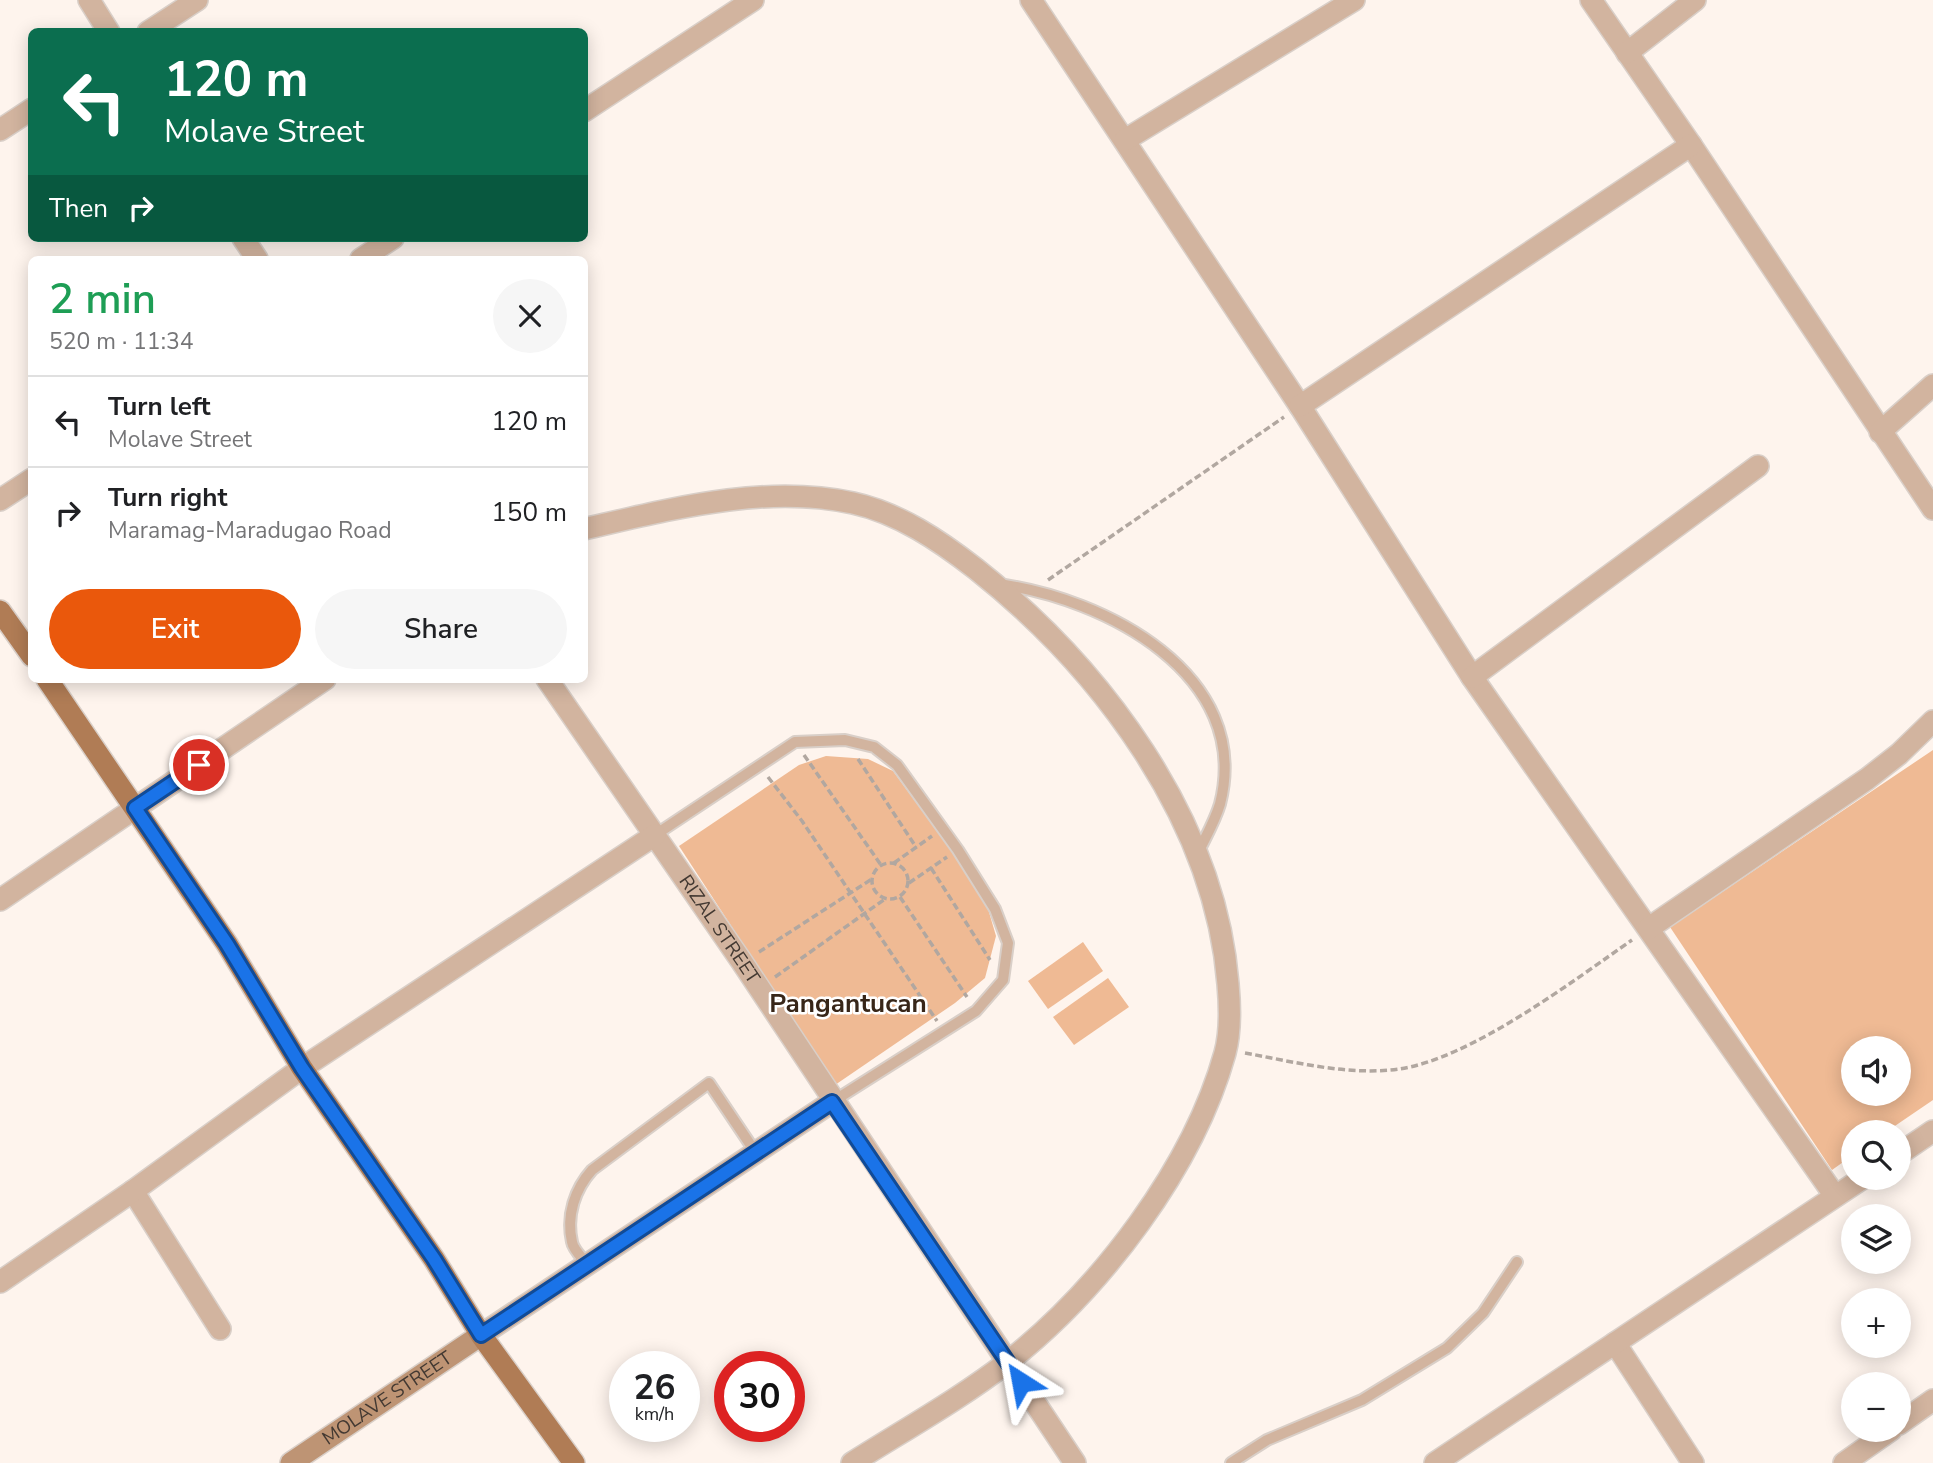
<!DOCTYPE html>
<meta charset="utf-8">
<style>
:root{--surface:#fff;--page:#f6f6f6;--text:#202124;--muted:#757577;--line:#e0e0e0;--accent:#ea580c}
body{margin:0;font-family:"Nunito Sans",sans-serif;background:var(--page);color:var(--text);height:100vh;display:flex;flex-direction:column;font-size:26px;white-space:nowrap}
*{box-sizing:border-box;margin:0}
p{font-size:23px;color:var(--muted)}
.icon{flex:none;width:38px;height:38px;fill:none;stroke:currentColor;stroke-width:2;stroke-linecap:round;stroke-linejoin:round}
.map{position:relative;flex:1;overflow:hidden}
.sheet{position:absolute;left:28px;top:256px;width:560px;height:427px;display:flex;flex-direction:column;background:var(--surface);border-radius:10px;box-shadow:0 4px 18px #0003}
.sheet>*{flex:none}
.top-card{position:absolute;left:28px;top:28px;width:560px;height:214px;border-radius:10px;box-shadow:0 4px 18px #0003;background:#0b6e4f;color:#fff;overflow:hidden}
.tools{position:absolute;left:1841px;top:1036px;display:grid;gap:14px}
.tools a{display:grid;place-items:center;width:70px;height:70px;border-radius:50%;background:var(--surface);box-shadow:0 4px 18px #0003;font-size:35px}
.speed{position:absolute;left:609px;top:1351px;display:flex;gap:14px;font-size:35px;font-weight:700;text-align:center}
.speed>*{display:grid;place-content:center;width:91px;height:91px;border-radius:50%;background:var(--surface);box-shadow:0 4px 18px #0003;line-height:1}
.speed small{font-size:18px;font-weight:400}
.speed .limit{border:10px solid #d22;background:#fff;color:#111}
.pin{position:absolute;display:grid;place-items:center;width:60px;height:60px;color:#fff;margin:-30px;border:4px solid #fff;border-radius:50%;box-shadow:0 2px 7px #0007}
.me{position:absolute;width:77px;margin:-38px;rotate:326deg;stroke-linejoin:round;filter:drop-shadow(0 0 5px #0008)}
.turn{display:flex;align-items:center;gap:24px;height:147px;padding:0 21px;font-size:32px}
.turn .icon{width:91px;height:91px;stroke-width:2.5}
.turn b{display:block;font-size:49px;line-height:60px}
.then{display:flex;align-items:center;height:66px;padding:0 21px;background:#0003;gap:14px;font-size:26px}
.round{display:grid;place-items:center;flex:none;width:74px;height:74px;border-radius:37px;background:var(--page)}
.summary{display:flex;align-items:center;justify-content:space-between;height:119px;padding:0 21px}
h1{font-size:42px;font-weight:600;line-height:52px;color:#1e9e55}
.button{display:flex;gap:14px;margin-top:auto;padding:14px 21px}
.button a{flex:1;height:80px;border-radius:42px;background:var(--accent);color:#fff;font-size:28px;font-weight:600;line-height:80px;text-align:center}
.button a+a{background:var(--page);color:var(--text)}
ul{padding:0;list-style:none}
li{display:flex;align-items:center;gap:21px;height:91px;padding:0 21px;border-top:2px solid var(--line)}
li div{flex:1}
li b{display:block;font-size:26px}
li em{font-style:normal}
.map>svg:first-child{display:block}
</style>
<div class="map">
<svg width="1933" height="1463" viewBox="0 0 1933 1463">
<rect width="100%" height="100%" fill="#fef4ed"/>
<g fill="#efba94" fill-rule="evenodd">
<path d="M 1933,750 L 1933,1100 L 1886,1132 L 1853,1132 L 1853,1155 L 1832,1170 L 1670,927 ZM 1853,1048 L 1899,1048 L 1899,1094 L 1853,1094 Z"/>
<path d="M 826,756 L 868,759 L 893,771 L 984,895 L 996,936 L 985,978 L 955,1003 L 835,1085 L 679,846 L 799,765 Z"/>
<path d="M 1083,942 L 1103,971 L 1048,1009 L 1028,981 Z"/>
<path d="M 1108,978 L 1129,1007 L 1074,1045 L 1053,1017 Z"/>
</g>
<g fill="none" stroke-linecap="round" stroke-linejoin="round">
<defs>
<g id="lane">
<path d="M 998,584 C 1104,598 1253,674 1220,804 C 1215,821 1205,838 1198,853"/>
<path d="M 655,835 L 795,742 L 845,740 L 874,747 L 897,765 L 958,850 L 995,909 L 1008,943 L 1003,980 L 976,1011 L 832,1102"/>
<path d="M 587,1264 C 582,1258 573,1249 572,1242 C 566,1215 575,1189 592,1170 L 709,1083 L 756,1153"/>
<path d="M 1231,1463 L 1267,1440 L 1362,1400 L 1447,1348 L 1483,1313 L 1517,1262"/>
</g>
<g id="street">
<path d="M 89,0 L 109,32"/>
<path d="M 1031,0 L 1300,406 L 1472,677 L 1835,1196"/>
<path d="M 1591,0 L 1691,145 L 1933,509"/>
<path d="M 148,32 L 197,0"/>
<path d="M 1627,53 L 1695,0"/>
<path d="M 584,111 L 753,0"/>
<path d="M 0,130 L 32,109"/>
<path d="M 1125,140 L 1354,0"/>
<path d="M 243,238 L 257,259"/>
<path d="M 361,259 L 393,238"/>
<path d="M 1300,406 L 1691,145"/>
<path d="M 1880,432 L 1933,385"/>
<path d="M 0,500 L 32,479"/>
<path d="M 584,529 C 671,509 764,484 853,503 C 899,513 940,541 976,569 C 1101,668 1215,819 1228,984 C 1230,1006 1231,1031 1225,1053 C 1193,1168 1101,1288 1009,1361 C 960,1399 904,1430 852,1463"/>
<path d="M 1472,677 L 1758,466"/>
<path id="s1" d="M 547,679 L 742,962 L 1075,1463"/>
<path d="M 0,900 L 325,679"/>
<path d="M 1649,928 L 1867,779 L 1899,754 L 1933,721"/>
<path d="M 1899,1154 L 1933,1131"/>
<path d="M 133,1191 L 220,1329"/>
<path d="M 0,1282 L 133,1191 L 302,1068 L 655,835"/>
<path d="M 481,1335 L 832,1102"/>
<path d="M 1615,1343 L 1693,1463"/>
<path d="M 1899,1424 L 1933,1400"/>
<path d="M 1435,1463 L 1863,1178"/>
<path d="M 1844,1463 L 1891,1430"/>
</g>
<g id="secondary">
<path id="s2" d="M 291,1463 L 481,1335"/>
</g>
<g id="primary">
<path d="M 0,611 L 32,656"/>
<path d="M 47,679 L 227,944 L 302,1068 L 434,1259 L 481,1335 L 574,1463"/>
</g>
</defs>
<use href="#lane" stroke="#d9cfc8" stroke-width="14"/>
<use href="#street" stroke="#d9cfc8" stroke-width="24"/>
<use href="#secondary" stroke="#d9cfc8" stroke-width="24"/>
<use href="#primary" stroke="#d9cfc8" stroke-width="24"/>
<g stroke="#b1a7a0" stroke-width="3.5" stroke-dasharray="7 3.5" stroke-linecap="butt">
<path d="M 1048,580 L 1284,417"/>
<path d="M 804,755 L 881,865"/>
<path d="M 858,759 L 916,847"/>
<path d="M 768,777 L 802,821 L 937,1021"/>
<circle cx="890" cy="881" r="18"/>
<path d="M 894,863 L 932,836"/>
<path d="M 931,868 L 990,960"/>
<path d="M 909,883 L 947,857"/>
<path d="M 900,897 L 967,997"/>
<path d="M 759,952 L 872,879"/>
<path d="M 775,977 L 885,899"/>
<path d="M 1245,1053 C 1295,1062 1348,1076 1399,1069 C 1470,1059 1573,981 1632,940"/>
</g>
<use href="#lane" stroke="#d2b49f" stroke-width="10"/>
<use href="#street" stroke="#d2b49f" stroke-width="21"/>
<use href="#secondary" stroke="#be9474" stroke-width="21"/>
<use href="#primary" stroke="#b07c55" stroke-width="21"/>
</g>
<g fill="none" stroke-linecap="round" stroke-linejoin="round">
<defs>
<path id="route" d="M 199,765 L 135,808 L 227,944 L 302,1068 L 434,1259 L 481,1335 L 832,1102 L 1021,1382"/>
</defs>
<use href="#route" stroke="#114b97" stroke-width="18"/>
<use href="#route" stroke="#1a73e8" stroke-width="12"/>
</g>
<g text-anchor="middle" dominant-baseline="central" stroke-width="5" stroke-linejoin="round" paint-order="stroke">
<g font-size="19" fill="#433932" stroke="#fff">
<text stroke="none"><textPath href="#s1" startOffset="304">RIZAL STREET</textPath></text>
<text stroke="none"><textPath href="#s2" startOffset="116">MOLAVE STREET</textPath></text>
</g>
<g font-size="26" font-weight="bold" fill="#382618" stroke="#fff">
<text x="848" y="1003">Pangantucan</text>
</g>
</g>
</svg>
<div class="tools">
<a><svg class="icon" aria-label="sound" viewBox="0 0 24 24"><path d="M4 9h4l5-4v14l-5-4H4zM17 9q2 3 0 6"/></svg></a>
<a><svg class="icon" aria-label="search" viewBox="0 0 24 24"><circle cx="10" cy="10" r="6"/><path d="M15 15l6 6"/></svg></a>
<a><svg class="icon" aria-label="layers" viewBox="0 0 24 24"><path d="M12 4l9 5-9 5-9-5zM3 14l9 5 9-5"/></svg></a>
<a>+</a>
<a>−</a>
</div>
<div class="speed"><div>26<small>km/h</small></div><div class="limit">30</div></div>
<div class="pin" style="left:199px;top:765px;background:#d93025"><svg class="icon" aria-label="arrive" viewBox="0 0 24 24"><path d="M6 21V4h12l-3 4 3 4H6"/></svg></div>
<svg class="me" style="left:1021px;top:1382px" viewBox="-20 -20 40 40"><path d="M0-17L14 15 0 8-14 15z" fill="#1a73e8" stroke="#fff" stroke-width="4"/></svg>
<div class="top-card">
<div class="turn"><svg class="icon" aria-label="left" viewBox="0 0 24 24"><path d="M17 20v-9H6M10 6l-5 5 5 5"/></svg><div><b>120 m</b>Molave Street</div></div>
<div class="then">Then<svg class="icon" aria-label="right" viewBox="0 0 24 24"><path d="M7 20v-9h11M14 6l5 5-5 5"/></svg></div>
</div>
<section class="sheet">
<div class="summary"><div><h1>2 min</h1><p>520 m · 11:34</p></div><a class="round"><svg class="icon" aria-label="close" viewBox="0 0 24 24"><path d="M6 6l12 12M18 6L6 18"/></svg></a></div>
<ul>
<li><svg class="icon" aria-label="left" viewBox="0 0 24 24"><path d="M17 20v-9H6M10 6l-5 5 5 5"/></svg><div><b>Turn left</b><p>Molave Street</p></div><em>120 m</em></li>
<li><svg class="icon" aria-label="right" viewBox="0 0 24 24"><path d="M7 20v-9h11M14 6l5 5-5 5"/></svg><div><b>Turn right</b><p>Maramag-Maradugao Road</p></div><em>150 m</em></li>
</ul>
<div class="button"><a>Exit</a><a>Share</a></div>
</section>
</div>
